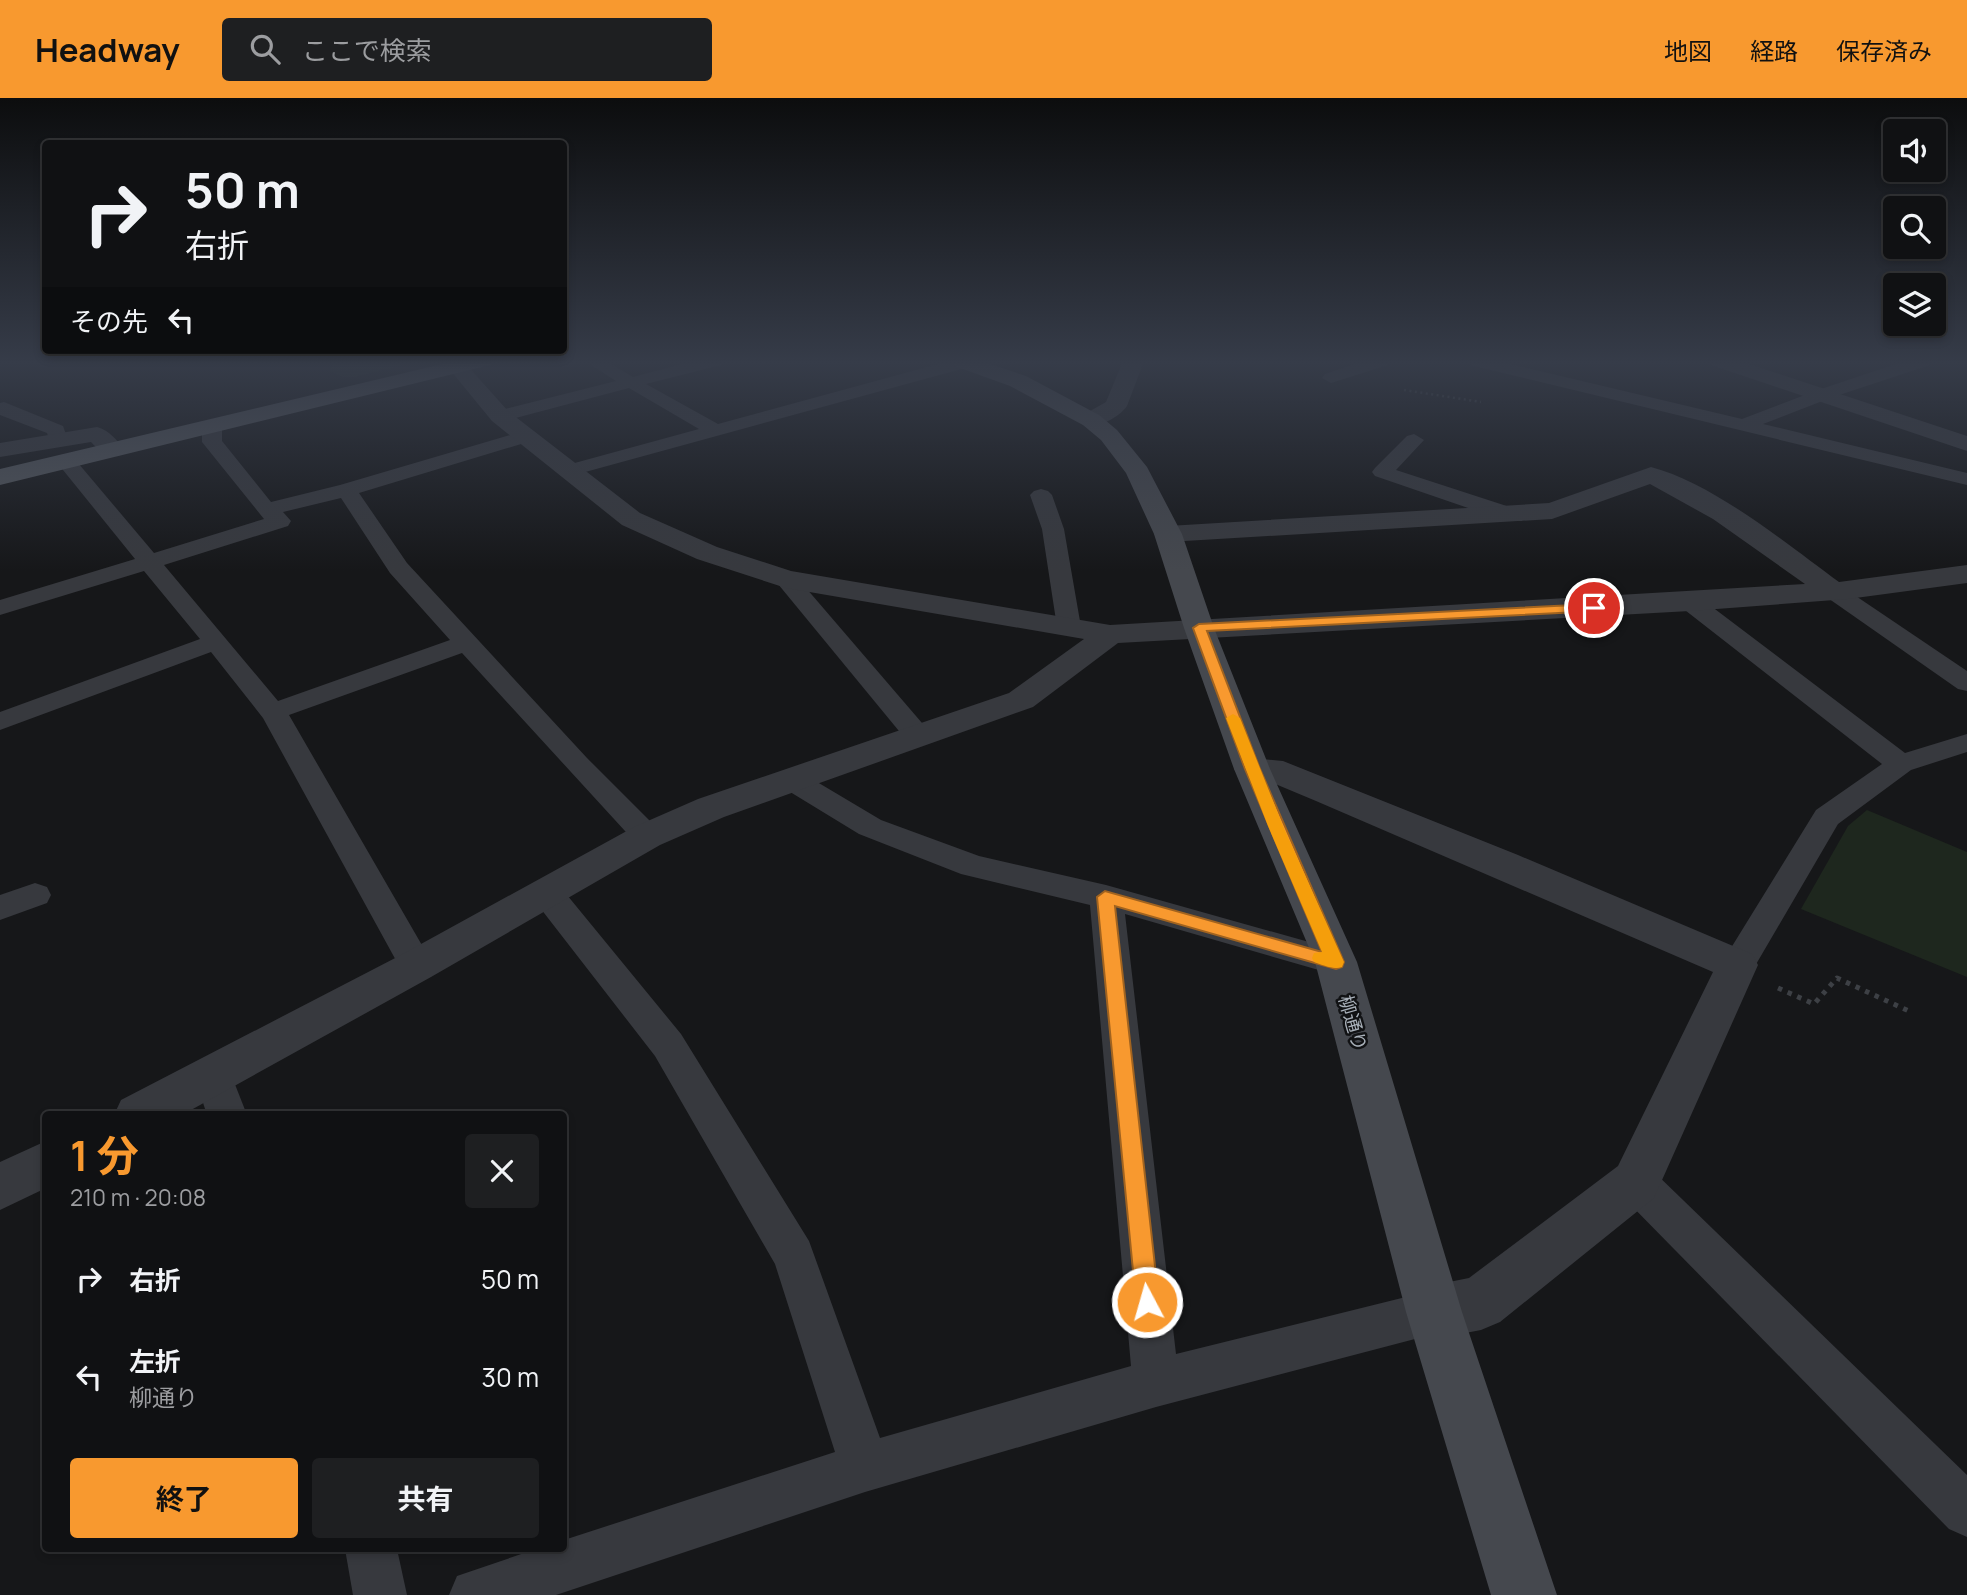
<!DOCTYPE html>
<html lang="ja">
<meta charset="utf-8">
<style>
:root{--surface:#101113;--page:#1e1f21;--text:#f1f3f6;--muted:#9c9da0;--line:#303133;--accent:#f8992f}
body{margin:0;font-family:Manrope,"Noto Sans JP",sans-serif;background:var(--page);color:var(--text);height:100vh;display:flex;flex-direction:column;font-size:26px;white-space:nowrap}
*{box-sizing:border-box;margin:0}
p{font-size:23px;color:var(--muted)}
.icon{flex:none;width:38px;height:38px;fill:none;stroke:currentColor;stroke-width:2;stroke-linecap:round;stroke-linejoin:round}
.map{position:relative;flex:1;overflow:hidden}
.sheet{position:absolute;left:42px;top:1013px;width:525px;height:441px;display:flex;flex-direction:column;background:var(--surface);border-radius:7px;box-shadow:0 4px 10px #0003,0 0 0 2px var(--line)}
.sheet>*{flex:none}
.top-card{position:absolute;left:42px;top:42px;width:525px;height:214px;border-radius:7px;box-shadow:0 4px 10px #0003,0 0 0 2px var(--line);background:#101113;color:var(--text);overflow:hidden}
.tools{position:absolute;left:1883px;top:21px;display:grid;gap:14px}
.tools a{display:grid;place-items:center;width:63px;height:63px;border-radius:7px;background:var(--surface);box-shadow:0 4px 10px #0003,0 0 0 2px var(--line);font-size:35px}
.pin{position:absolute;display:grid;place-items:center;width:60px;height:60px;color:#fff;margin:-30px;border:4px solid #fff;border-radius:50%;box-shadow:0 2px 7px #0007}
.me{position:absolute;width:77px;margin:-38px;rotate:354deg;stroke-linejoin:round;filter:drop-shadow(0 0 5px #0008)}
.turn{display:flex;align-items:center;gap:24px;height:147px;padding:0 28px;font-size:32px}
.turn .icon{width:91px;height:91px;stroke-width:2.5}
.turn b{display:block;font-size:49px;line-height:60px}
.then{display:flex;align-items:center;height:66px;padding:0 28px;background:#0003;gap:14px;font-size:26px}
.round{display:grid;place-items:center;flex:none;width:74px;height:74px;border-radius:7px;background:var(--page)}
.head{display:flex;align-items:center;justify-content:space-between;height:119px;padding:0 28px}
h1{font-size:42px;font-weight:700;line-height:52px;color:var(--accent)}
.primary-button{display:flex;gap:14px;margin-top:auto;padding:14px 28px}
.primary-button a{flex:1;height:80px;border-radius:7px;background:var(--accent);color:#111;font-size:28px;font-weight:700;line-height:80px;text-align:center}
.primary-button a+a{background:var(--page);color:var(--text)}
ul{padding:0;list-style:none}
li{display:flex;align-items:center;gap:21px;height:98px;padding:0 28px}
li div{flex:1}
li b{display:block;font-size:26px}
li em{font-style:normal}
header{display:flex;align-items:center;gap:42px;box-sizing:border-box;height:98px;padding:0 35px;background:var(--accent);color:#111}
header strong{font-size:33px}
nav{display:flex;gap:38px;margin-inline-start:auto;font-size:24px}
.search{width:490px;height:63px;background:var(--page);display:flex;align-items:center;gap:18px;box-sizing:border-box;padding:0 24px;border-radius:7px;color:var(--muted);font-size:26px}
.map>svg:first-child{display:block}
</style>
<header>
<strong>Headway</strong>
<div class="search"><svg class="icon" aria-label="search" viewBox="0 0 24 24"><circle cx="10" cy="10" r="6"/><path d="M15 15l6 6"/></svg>ここで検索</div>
<nav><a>地図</a><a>経路</a><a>保存済み</a></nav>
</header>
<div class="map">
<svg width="1967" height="1497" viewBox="0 0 1967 1497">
<rect width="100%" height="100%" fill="#161719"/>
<g fill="#1e271e">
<path d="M 342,263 L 421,263 L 354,279 L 343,279 L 330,273 L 333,266 Z"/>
<path d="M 1867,712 L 1967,754 L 1967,879 L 1801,811 L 1848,728 Z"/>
</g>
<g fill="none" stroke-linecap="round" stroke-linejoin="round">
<path stroke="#3d4045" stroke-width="2.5" stroke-dasharray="2 3.5" stroke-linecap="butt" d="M 1404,292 L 1481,304"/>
<path stroke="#3d4045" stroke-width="5" stroke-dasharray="4.5 6" stroke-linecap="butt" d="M 1778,890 L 1814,906 L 1837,880 L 1911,914"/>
<g fill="#37393e" fill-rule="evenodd">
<path d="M 585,263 L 606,263 L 633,279 L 693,263 L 723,263 L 721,267 L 646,286 L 718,326 L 949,263 L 978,263 L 976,267 L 567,379 L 560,377 L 557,373 L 560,369 L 699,331 L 629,290 L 500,324 L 491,318 L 493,314 L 616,283 Z"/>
<path d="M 1364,263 L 1390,263 L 1388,267 L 1331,285 L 1322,280 L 1325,276 Z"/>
<path d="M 1466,263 L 1498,263 L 1742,321 L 1818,292 L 1905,263 L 1932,263 L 1930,267 L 1830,300 L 1763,326 L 1967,375 L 1967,387 L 1474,268 Z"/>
<path d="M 4,304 L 63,328 L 68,342 L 65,346 L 51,346 L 47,335 L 0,317 L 0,305 Z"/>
<path d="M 212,323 L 219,325 L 222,329 L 222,343 L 271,404 L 340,387 L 517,335 L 531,335 L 534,339 L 531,343 L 359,395 L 407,465 L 587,660 L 658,731 L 663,738 L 658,745 L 647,749 L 636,745 L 462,555 L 289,617 L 434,868 L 428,877 L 416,881 L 404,877 L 263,620 L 211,554 L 0,632 L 0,614 L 200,541 L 144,473 L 0,517 L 0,502 L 135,461 L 59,367 L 56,363 L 59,359 L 73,359 L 154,455 L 264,421 L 202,344 L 202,329 ZM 341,400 L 390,475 L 450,542 L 278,603 L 164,467 L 288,428 L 291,423 L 283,414 Z"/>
<path d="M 1414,336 L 1424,342 L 1396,372 L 1522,413 L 1525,418 L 1522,423 L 1506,423 L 1375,378 L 1372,374 L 1375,370 L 1407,338 Z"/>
<path d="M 1041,391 L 1048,393 L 1052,397 L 1064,431 L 1081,529 L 1078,534 L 1069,536 L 1060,534 L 1057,529 L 1042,431 L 1030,397 L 1034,393 Z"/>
<path d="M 786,474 L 794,476 L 928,632 L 932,638 L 928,644 L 918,647 L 908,644 L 778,486 L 774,481 L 778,476 Z"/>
<path d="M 1833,486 L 1841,488 L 1967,573 L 1967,593 L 1958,591 L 1825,498 L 1821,493 L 1825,488 Z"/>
<path d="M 1690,497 L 1699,499 L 1905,655 L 1967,636 L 1967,654 L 1911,672 L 1838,726 L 1748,880 L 1736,884 L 1724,880 L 1718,871 L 1816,712 L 1882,666 L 1681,509 L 1678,504 L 1681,499 Z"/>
<path d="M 792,673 L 802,675 L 881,722 L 979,758 L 1106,787 L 1348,855 L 1353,864 L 1348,873 L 1336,877 L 1125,816 L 1176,1256 L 1434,1192 L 1450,1198 L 1457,1214 L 1450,1230 L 1434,1236 L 1156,1309 L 865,1394 L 556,1497 L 449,1497 L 457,1478 L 536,1451 L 564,1451 L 564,1442 L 835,1354 L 775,1166 L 655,958 L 534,802 L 530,794 L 534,786 L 546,782 L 558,786 L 681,936 L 809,1143 L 880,1340 L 1131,1268 L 1090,807 L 961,776 L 859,736 L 782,689 L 777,682 L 782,675 Z"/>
<path d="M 35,785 L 47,789 L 51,797 L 47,805 L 0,822 L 0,797 Z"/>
<path d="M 213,961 L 227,966 L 247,1017 L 207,1017 L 194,977 L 199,966 Z"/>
<path d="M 1636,1065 L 1651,1071 L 1967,1377 L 1967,1439 L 1949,1431 L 1621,1097 L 1615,1084 L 1621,1071 Z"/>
<path d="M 345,1451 L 397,1451 L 407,1497 L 353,1497 Z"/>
</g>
<g fill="#37393e" fill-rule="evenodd">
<path d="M 1123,263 L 1144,263 L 1127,308 C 1118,320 1098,331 1083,327 L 1079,322 L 1083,317 L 1106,304 Z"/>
<path d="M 1708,263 L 1740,263 L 1967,338 L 1967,353 L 1711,267 Z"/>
<path d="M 451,265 L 465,265 L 508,313 L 640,415 L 717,449 L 791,473 L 1110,527 L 1805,486 L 1713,421 L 1650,386 L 1552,421 L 1168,444 L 1158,442 L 1154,436 L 1158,430 L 1168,428 L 1549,405 L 1651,369 C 1713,385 1787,446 1839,484 L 1967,467 L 1967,485 L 1848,501 L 1690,513 L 1118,545 L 1033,609 L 724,719 L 660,747 L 431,879 L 182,1017 L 114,1017 L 121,1002 L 401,857 L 634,729 L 698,701 L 1009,595 L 1084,541 L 786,490 L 697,461 L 622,427 L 492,323 L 451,273 L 447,269 Z"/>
<path d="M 97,329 C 109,332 117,342 124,352 L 121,357 C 106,361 101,354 91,344 L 0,359 L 0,345 Z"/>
<path d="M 1252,660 L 1283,663 L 1518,757 L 1752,856 L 1758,867 L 1654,1100 L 1500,1224 L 1481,1232 L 1434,1241 L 1414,1233 L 1406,1214 L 1414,1195 L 1434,1187 L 1469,1180 L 1618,1068 L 1713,874 L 1316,703 L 1266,682 L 1239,679 L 1234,671 L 1239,663 Z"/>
<path d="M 46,1043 L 46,1090 L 0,1112 L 0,1064 Z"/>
</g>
<path fill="#45484e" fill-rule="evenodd" d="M 949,263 L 981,263 L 1026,278 L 1099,317 L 1117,332 L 1147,369 L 1182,436 L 1214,530 L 1270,671 L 1357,864 L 1462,1214 L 1557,1497 L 1491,1497 L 1406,1214 L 1315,864 L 1234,671 L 1184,530 L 1154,436 L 1126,375 L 1101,342 L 1083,327 L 1010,288 L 952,267 Z"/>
<path fill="#53575d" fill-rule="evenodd" d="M 455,263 L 493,263 L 490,267 L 0,387 L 0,371 Z"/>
</g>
<linearGradient id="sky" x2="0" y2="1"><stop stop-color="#0c0d0e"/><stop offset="0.56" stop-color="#363c49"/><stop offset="1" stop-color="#363c49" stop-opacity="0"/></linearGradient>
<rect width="1967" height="473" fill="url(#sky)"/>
<path fill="#f8992f" stroke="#a1631f" stroke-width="2" d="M 1594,506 L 1598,508 L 1598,513 L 1207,533 L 1260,671 L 1344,864 L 1342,869 L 1336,871 L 1115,808 L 1159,1204 L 1156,1212 L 1147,1215 L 1139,1212 L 1136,1204 L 1097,799 L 1105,793 L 1322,854 L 1245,671 L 1193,530 L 1199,526 Z"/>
<path fill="#f59e0b" d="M 1233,616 L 1240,620 L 1283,728 L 1344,864 L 1342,869 C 1333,872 1323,867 1314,864 L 1312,860 L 1314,855 L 1322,854 L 1268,728 L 1226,620 Z"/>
<g text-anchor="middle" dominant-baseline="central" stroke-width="5" stroke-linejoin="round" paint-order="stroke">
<g font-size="19" fill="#a8b0b9" stroke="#111214">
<text transform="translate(1353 925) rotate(74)">柳通り</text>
</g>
</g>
</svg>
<div class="tools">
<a><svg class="icon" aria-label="sound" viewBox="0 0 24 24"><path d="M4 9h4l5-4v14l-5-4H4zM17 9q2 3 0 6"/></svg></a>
<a><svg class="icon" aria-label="search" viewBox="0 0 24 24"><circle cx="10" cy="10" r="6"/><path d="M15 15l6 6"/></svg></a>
<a><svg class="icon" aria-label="layers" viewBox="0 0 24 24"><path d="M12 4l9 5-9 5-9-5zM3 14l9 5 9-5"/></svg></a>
</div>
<div class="pin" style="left:1594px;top:510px;background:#d93025"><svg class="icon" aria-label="arrive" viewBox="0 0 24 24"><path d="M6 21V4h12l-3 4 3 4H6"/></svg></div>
<svg class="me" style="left:1147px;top:1204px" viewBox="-20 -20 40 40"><circle r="17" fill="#f8992f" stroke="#fff" stroke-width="3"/><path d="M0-11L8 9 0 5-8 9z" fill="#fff"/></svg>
<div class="top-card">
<div class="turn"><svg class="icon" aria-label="right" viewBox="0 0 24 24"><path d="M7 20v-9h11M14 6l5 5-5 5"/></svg><div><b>50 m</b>右折</div></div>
<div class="then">その先<svg class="icon" aria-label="left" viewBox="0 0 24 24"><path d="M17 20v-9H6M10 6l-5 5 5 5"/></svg></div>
</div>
<section class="sheet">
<div class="head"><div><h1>1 分</h1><p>210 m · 20:08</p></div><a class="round"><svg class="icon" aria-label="close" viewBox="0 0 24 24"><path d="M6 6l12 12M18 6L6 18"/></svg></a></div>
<ul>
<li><svg class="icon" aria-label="right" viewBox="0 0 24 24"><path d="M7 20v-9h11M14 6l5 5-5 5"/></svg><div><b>右折</b></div><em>50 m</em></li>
<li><svg class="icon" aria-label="left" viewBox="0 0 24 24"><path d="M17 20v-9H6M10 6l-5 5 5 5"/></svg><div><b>左折</b><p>柳通り</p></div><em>30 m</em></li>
</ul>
<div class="primary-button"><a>終了</a><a>共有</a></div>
</section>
</div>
